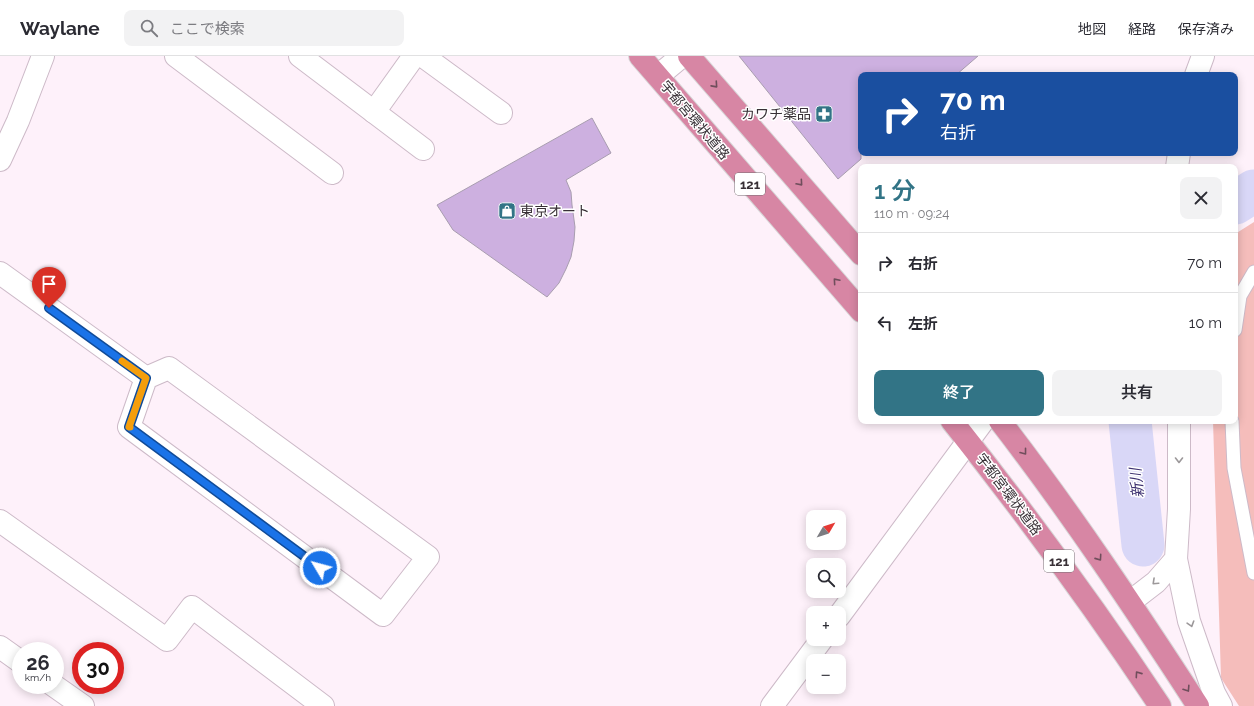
<!DOCTYPE html>
<html lang="ja">
<meta charset="utf-8">
<style>
:root{--surface:#fff;--page:#f2f2f3;--text:#2b2b33;--muted:#7c7c81;--line:#e1e1e2;--accent:#327486}
body{margin:0;font-family:Raleway,"Noto Sans JP",sans-serif;background:var(--page);color:var(--text);height:100vh;display:flex;flex-direction:column;font-size:15px;white-space:nowrap}
*{box-sizing:border-box;margin:0}
p{font-size:13px;color:var(--muted)}
.icon{flex:none;width:22px;height:22px;fill:none;stroke:currentColor;stroke-width:2;stroke-linecap:round;stroke-linejoin:round}
.map{position:relative;flex:1;overflow:hidden}
.sheet{position:absolute;left:858px;top:108px;width:380px;height:260px;display:flex;flex-direction:column;background:var(--surface);border-radius:8px;box-shadow:0 2px 10px #0003}
.sheet>*{flex:none}
.banner{position:absolute;left:858px;top:16px;width:380px;height:84px;border-radius:8px;box-shadow:0 2px 10px #0003;background:#1a4fa0;color:#fff;overflow:hidden}
.needle{width:26px;rotate:51deg}
.controls{position:absolute;left:806px;top:454px;display:grid;gap:8px}
.controls a{display:grid;place-items:center;width:40px;height:40px;border-radius:8px;background:var(--surface);box-shadow:0 2px 10px #0003;font-size:20px}
.speed{position:absolute;left:12px;top:586px;display:flex;gap:8px;font-size:20px;font-weight:700;text-align:center}
.speed>*{display:grid;place-content:center;width:52px;height:52px;border-radius:50%;background:var(--surface);box-shadow:0 2px 10px #0003;line-height:1}
.speed small{font-size:10px;font-weight:400}
.speed .limit{border:6px solid #d22;background:#fff;color:#111}
.pin{position:absolute;display:grid;place-items:center;width:34px;height:34px;color:#fff;margin:-41px -17px;border-radius:50% 50% 50% 0;rotate:-45deg;box-shadow:0 0 4px #0007}
.pin .icon{rotate:45deg}
.me{position:absolute;width:44px;margin:-22px;rotate:307deg;stroke-linejoin:round;filter:drop-shadow(0 0 3px #0008)}
.turn{display:flex;align-items:center;gap:14px;height:84px;padding:0 16px;font-size:18px}
.turn .icon{width:52px;height:52px;stroke-width:2.5}
.turn b{display:block;font-size:28px;line-height:34px}
.round{display:grid;place-items:center;flex:none;width:42px;height:42px;border-radius:8px;background:var(--page)}
.headline{display:flex;align-items:center;justify-content:space-between;height:68px;padding:0 16px}
h1{font-size:24px;font-weight:600;line-height:30px;color:var(--accent)}
.button{display:flex;gap:8px;margin-top:auto;padding:8px 16px}
.button a{flex:1;height:46px;border-radius:8px;background:var(--accent);color:#fff;font-size:16px;font-weight:600;line-height:46px;text-align:center}
.button a+a{background:var(--page);color:var(--text)}
ul{padding:0;list-style:none}
li{display:flex;align-items:center;gap:12px;height:60px;padding:0 16px;border-top:1px solid var(--line)}
li div{flex:1}
li b{display:block;font-size:15px}
li em{font-style:normal}
header{display:flex;align-items:center;gap:24px;box-sizing:border-box;height:56px;padding:0 20px;background:var(--surface);border-bottom:1px solid var(--line)}
header strong{font-size:19px}
nav{display:flex;gap:22px;margin-inline-start:auto;font-size:14px}
.search{width:280px;height:36px;background:var(--page);display:flex;align-items:center;gap:10px;box-sizing:border-box;padding:0 14px;border-radius:8px;color:var(--muted);font-size:15px}
.map>svg:first-child{display:block}
</style>
<header>
<strong>Waylane</strong>
<div class="search"><svg class="icon" aria-label="search" viewBox="0 0 24 24"><circle cx="10" cy="10" r="6"/><path d="M15 15l6 6"/></svg>ここで検索</div>
<nav><a>地図</a><a>経路</a><a>保存済み</a></nav>
</header>
<div class="map">
<svg width="1254" height="650" viewBox="0 0 1254 650">
<rect width="100%" height="100%" fill="#fef1fa"/>
<path fill="#f5bdbb" d="M 1254,166 L 1254,650 L 1239,650 L 1221,622 L 1213,365 L 1235,365 L 1235,178 Z"/>
<g fill="none" stroke-linecap="round" stroke-linejoin="round">
<g stroke="#d9d7f7" stroke-width="43">
<path d="M 1235,147 L 1254,135"/>
<path d="M 1130,365 L 1143,489"/>
</g>
</g>
<g fill="#cdb0e0" stroke="#a89daf">
<path d="M 739,0 L 978,0 L 956,19 L 861,19 L 861,103 L 838,123 Z"/>
<path d="M 592,62 L 611,97 L 566,124 L 571,136 L 572,149 L 575,171 L 574,185 L 571,201 L 566,213 L 559,227 L 547,241 L 453,174 L 437,149 Z"/>
</g>
<g fill="none" stroke-linecap="round" stroke-linejoin="round">
<defs>
<g id="service">
<path d="M 1235,274 L 1240,240 L 1254,216"/>
<path d="M 1232,365 L 1234,412 L 1254,517"/>
</g>
<g id="minor">
<path d="M 176,0 L 332,117"/>
<path d="M 300,0 L 423,93"/>
<path d="M 423,0 L 501,57"/>
<path d="M 374,56 L 414,0"/>
<path d="M 0,217 L 146,322"/>
<path d="M 169,312 L 428,501 L 383,559 L 129,371 L 146,322 Z"/>
<path d="M 0,465 L 167,584 L 192,551 L 323,650"/>
<path d="M 1176,503 L 1189,565 L 1214,637 L 1221,650"/>
<path d="M 1130,546 L 1156,526 L 1176,503 L 1179,453 L 1179,365"/>
<path d="M 839,560 L 983,365"/>
<path d="M 0,591 L 21,606"/>
<path d="M 53,629 L 83,650"/>
<path d="M 772,650 L 822,583"/>
</g>
<g id="tertiary">
<path d="M 1196,19 L 1203,0"/>
<path d="M 658,20 L 682,0"/>
<path d="M 0,104 L 18,65 L 43,0"/>
<path d="M 1177,111 L 1179,97"/>
</g>
<g id="trunk">
<path d="M 640,0 L 861,255"/>
<path d="M 689,0 L 861,198"/>
<path d="M 952,365 C 1025,457 1095,552 1160,650"/>
<path d="M 1000,365 C 1071,457 1135,553 1198,650"/>
</g>
</defs>
<use href="#service" stroke="#cdbac8" stroke-width="15"/>
<use href="#minor" stroke="#cdbac8" stroke-width="24"/>
<use href="#tertiary" stroke="#cdbac8" stroke-width="24"/>
<use href="#trunk" stroke="#d7d6d7" stroke-width="24"/>
<use href="#service" stroke="#fff" stroke-width="13"/>
<use href="#minor" stroke="#fff" stroke-width="22"/>
<use href="#tertiary" stroke="#fff" stroke-width="22"/>
<use href="#trunk" stroke="#d786a4" stroke-width="22"/>
</g>
<defs><path id="oneway-chevron" d="M-2-3.5L2.5 0L-2 3.5" fill="none" stroke-width="1.6" stroke-linecap="round" stroke-linejoin="round"/></defs>
<g stroke="#704e5c">
<use href="#oneway-chevron" transform="translate(715 29) rotate(48)"/>
<use href="#oneway-chevron" transform="translate(800 127) rotate(49)"/>
<use href="#oneway-chevron" transform="translate(836 225) rotate(-131)"/>
<use href="#oneway-chevron" transform="translate(1024 396) rotate(52)"/>
<use href="#oneway-chevron" transform="translate(1099 502) rotate(55)"/>
<use href="#oneway-chevron" transform="translate(1138 618) rotate(-125)"/>
<use href="#oneway-chevron" transform="translate(1187 633) rotate(57)"/>
</g>
<g stroke="#9c989a">
<use href="#oneway-chevron" transform="translate(1179 404) rotate(90)"/>
<use href="#oneway-chevron" transform="translate(1155 526) rotate(137)"/>
<use href="#oneway-chevron" transform="translate(1191 568) rotate(73)"/>
</g>
<g fill="none" stroke-linecap="round" stroke-linejoin="round">
<defs>
<path id="route" d="M 49,252 L 146,322 L 129,371 L 320,512"/>
</defs>
<use href="#route" stroke="#114b97" stroke-width="10"/>
<use href="#route" stroke="#1a73e8" stroke-width="7"/>
<path stroke="#f59e0b" stroke-width="7" d="M 122,305 L 146,322 L 129,371 L 130,371"/>
</g>
<defs>
<symbol id="pharmacy-square" viewBox="-11 -11 22 22"><rect x="-9" y="-9" width="18" height="18" rx="4" fill="#327486" stroke="#fff"/><path d="M-2-6h4v4h4v4h-4v4h-4v-4h-4v-4h4Z" fill="#fff"/></symbol>
<symbol id="shop-square" viewBox="-11 -11 22 22"><rect x="-9" y="-9" width="18" height="18" rx="4" fill="#327486" stroke="#fff"/><path d="M-5-2.5h2.3a2.7 3.5 0 0 1 5.4 0H5L5.5 6h-11ZM-1.5-2.5h3a1.5 2.3 0 0 0-3 0Z" fill="#fff"/></symbol>
</defs>
<g fill-rule="evenodd">
<use href="#pharmacy-square" x="814" y="48" width="20" height="20"/>
<use href="#shop-square" x="497" y="145" width="20" height="20"/>
</g>
<g text-anchor="middle" dominant-baseline="central" stroke-width="3" stroke-linejoin="round" paint-order="stroke">
<g fill="#fff" stroke="#746e72" stroke-width="1">
<rect x="735" y="117" width="30" height="22" rx="3"/>
<rect x="1044" y="494" width="30" height="22" rx="3"/>
</g>
<g font-size="13" font-weight="bold" fill="#383036">
<text x="750" y="128">121</text>
<text x="1059" y="505">121</text>
</g>
<g font-size="14" fill="#383036" stroke="#fff" text-anchor="end">
<text x="811" y="58">カワチ薬品</text>
<text x="520" y="155" text-anchor="start">東京オート</text>
</g>
<g font-size="14" fill="#383036" stroke="#fff">
<text transform="translate(695 64) rotate(50)">宇都宮環状道路</text>
<text transform="translate(1009 438) rotate(53)">宇都宮環状道路</text>
</g>
<g font-size="15" font-style="italic" fill="#3e3271" stroke="#fff">
<text transform="translate(1137 427) rotate(-96)">新川</text>
</g>
</g>
</svg>
<div class="controls">
<a><svg class="needle" viewBox="-14 -14 28 28"><path d="M0-13l5 13h-10z" fill="#e53935"/><path d="M0 13l5-13h-10z" fill="#7c7c81"/></svg></a>
<a><svg class="icon" aria-label="search" viewBox="0 0 24 24"><circle cx="10" cy="10" r="6"/><path d="M15 15l6 6"/></svg></a>
<a>+</a>
<a>−</a>
</div>
<div class="speed"><div>26<small>km/h</small></div><div class="limit">30</div></div>
<div class="pin" style="left:49px;top:252px;background:#d93025"><svg class="icon" aria-label="arrive" viewBox="0 0 24 24"><path d="M6 21V4h12l-3 4 3 4H6"/></svg></div>
<svg class="me" style="left:320px;top:512px" viewBox="-20 -20 40 40"><circle r="17" fill="#1a73e8" stroke="#fff" stroke-width="3"/><path d="M0-11L8 9 0 5-8 9z" fill="#fff"/></svg>
<div class="banner">
<div class="turn"><svg class="icon" aria-label="right" viewBox="0 0 24 24"><path d="M7 20v-9h11M14 6l5 5-5 5"/></svg><div><b>70 m</b>右折</div></div>
</div>
<section class="sheet">
<div class="headline"><div><h1>1 分</h1><p>110 m · 09:24</p></div><a class="round"><svg class="icon" aria-label="close" viewBox="0 0 24 24"><path d="M6 6l12 12M18 6L6 18"/></svg></a></div>
<ul>
<li><svg class="icon" aria-label="right" viewBox="0 0 24 24"><path d="M7 20v-9h11M14 6l5 5-5 5"/></svg><div><b>右折</b></div><em>70 m</em></li>
<li><svg class="icon" aria-label="left" viewBox="0 0 24 24"><path d="M17 20v-9H6M10 6l-5 5 5 5"/></svg><div><b>左折</b></div><em>10 m</em></li>
</ul>
<div class="button"><a>終了</a><a>共有</a></div>
</section>
</div>
